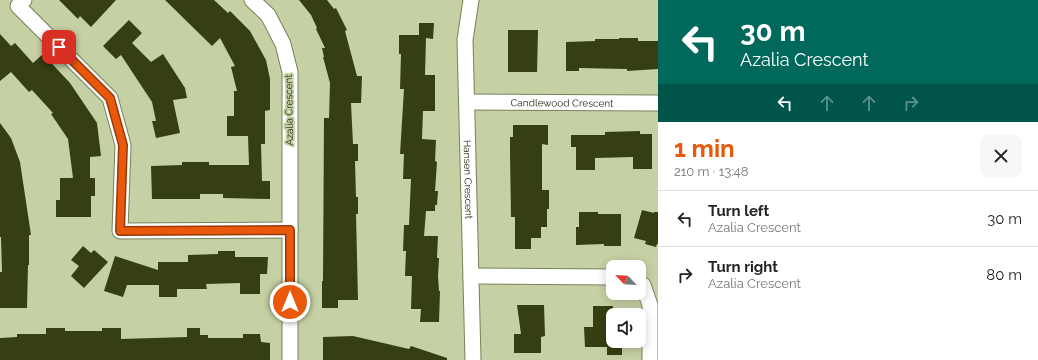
<!DOCTYPE html>
<meta charset="utf-8">
<style>
:root{--surface:#fff;--page:#f6f6f6;--text:#222;--muted:#767676;--line:#e0e0e0;--accent:#ea580c}
body{margin:0;font-family:Raleway,sans-serif;background:var(--page);color:var(--text);height:100vh;display:flex;flex-direction:column;font-size:15px;white-space:nowrap}
*{box-sizing:border-box;margin:0}
p{font-size:13px;color:var(--muted)}
.icon{flex:none;width:22px;height:22px;fill:none;stroke:currentColor;stroke-width:2;stroke-linecap:round;stroke-linejoin:round}
.map{position:relative;flex:1;overflow:hidden}
.drawer{display:flex;flex-direction:column;background:var(--surface);width:380px}
.drawer>*{flex:none}
.guide{background:#00695c;color:#fff;overflow:hidden}
.needle{width:26px;rotate:295deg}
.buttons{position:absolute;left:606px;top:260px;display:grid;gap:8px}
.buttons a{display:grid;place-items:center;width:40px;height:40px;border-radius:8px;background:var(--surface);box-shadow:0 2px 10px #0003;font-size:20px}
.pin{position:absolute;display:grid;place-items:center;width:34px;height:34px;color:#fff;margin:-17px;border-radius:8px;box-shadow:0 2px 6px #0006}
.me{position:absolute;width:44px;margin:-22px;rotate:0deg;stroke-linejoin:round;filter:drop-shadow(0 0 3px #0008)}
.turn{display:flex;align-items:center;gap:14px;height:84px;padding:0 16px;font-size:18px}
.turn .icon{width:52px;height:52px;stroke-width:2.5}
.turn b{display:block;font-size:28px;line-height:34px}
.lanes{display:flex;align-items:center;height:38px;padding:0 16px;background:#0003;justify-content:center;gap:20px;direction:ltr}
.lanes .off{opacity:.35}
.round{display:grid;place-items:center;flex:none;width:42px;height:42px;border-radius:8px;background:var(--page)}
.headline{display:flex;align-items:center;justify-content:space-between;height:68px;padding:0 16px}
h1{font-size:24px;font-weight:700;line-height:30px;color:var(--accent)}
ul{padding:0;list-style:none}
li{display:flex;align-items:center;gap:12px;height:56px;padding:0 16px;border-top:1px solid var(--line)}
li div{flex:1}
li b{display:block;font-size:15px}
li em{font-style:normal}
main{display:flex;flex:1;min-height:0}
.map>svg:first-child{display:block}
</style>
<main>
<div class="map">
<svg width="658" height="360" viewBox="0 0 658 360">
<rect width="100%" height="100%" fill="#c5d1a4"/>
<g fill="#353f11">
<path d="M 59,0 L 116,0 L 91,27 L 80,16 L 78,19 Z"/>
<path d="M 165,0 L 214,0 L 228,13 L 230,11 L 250,31 L 266,60 L 270,79 L 270,110 L 265,111 L 265,144 L 261,144 L 262,181 L 270,181 L 270,199 L 223,198 L 223,194 L 200,194 L 200,199 L 152,199 L 151,166 L 182,165 L 182,162 L 209,162 L 209,165 L 249,165 L 248,136 L 227,136 L 227,116 L 234,116 L 234,91 L 237,91 L 231,67 L 235,66 L 220,38 L 212,46 Z"/>
<path d="M 299,0 L 327,0 L 334,9 L 336,8 L 347,30 L 345,31 L 357,76 L 362,76 L 361,103 L 351,103 L 353,144 L 358,144 L 358,161 L 355,161 L 356,197 L 358,197 L 358,214 L 356,214 L 358,300 L 338,300 L 338,308 L 322,308 L 322,281 L 323,281 L 324,118 L 329,118 L 330,83 L 323,57 L 324,57 L 322,48 L 325,48 L 316,29 L 317,28 L 311,15 Z"/>
<path d="M 129,20 L 142,33 L 132,43 L 151,62 L 163,54 L 185,88 L 187,98 L 173,100 L 180,133 L 156,138 L 152,121 L 156,121 L 152,102 L 121,55 L 116,59 L 103,46 Z"/>
<path d="M 419,23 L 434,23 L 433,39 L 426,38 L 425,75 L 435,75 L 435,111 L 423,111 L 422,139 L 436,140 L 435,161 L 437,162 L 435,191 L 438,191 L 437,205 L 435,205 L 435,211 L 426,211 L 424,236 L 438,236 L 437,258 L 439,258 L 438,276 L 439,291 L 440,291 L 439,322 L 420,322 L 421,309 L 411,309 L 412,276 L 405,276 L 406,251 L 403,251 L 404,225 L 409,225 L 411,179 L 403,179 L 404,154 L 400,154 L 404,89 L 400,89 L 401,54 L 399,54 L 399,35 L 419,35 Z"/>
<path d="M 508,30 L 538,30 L 537,72 L 508,72 Z"/>
<path d="M 0,34 L 11,46 L 15,43 L 33,63 L 43,54 L 70,83 L 97,123 L 101,156 L 90,157 L 90,178 L 95,178 L 95,196 L 91,196 L 91,217 L 56,217 L 56,200 L 60,200 L 60,178 L 73,178 L 68,139 L 51,114 L 53,113 L 32,90 L 29,92 L 11,72 L 0,81 Z"/>
<path d="M 619,38 L 638,38 L 638,41 L 658,41 L 658,69 L 627,71 L 627,69 L 579,68 L 579,71 L 566,71 L 566,42 L 595,41 L 595,39 L 619,39 Z"/>
<path d="M 0,123 L 11,138 L 20,162 L 31,235 L 29,235 L 29,265 L 28,265 L 27,308 L 0,308 L 0,272 L 2,272 L 1,237 L 0,237 Z"/>
<path d="M 513,125 L 548,125 L 548,145 L 542,144 L 542,190 L 549,190 L 549,209 L 547,209 L 547,227 L 541,227 L 541,238 L 531,238 L 531,249 L 515,249 L 515,217 L 511,217 L 510,153 L 510,137 L 513,137 Z"/>
<path d="M 640,131 L 640,134 L 652,134 L 652,169 L 633,169 L 633,157 L 595,158 L 595,170 L 576,170 L 576,147 L 571,147 L 571,135 L 605,135 L 605,132 Z"/>
<path d="M 642,210 L 654,213 L 654,212 L 658,212 L 658,244 L 657,244 L 656,247 L 645,244 L 646,241 L 634,238 Z"/>
<path d="M 579,212 L 598,212 L 598,214 L 621,214 L 621,246 L 604,246 L 604,244 L 576,245 L 576,227 L 579,227 Z"/>
<path d="M 83,246 L 91,253 L 94,250 L 108,262 L 84,288 L 71,276 L 79,266 L 71,260 Z"/>
<path d="M 218,251 L 235,251 L 235,257 L 268,257 L 267,274 L 260,274 L 260,294 L 240,294 L 240,283 L 206,284 L 207,289 L 177,289 L 177,297 L 159,297 L 159,285 L 127,285 L 123,297 L 104,291 L 115,256 L 158,270 L 158,262 L 188,262 L 188,255 L 218,254 Z"/>
<path d="M 517,305 L 544,305 L 545,336 L 541,337 L 541,353 L 514,353 L 514,334 L 521,334 Z"/>
<path d="M 593,306 L 613,306 L 613,343 L 622,343 L 622,355 L 607,355 L 607,347 L 585,347 L 584,327 L 593,327 Z"/>
<path d="M 46,328 L 65,328 L 65,331 L 102,331 L 102,328 L 121,328 L 121,339 L 187,337 L 187,328 L 200,328 L 200,335 L 208,335 L 208,338 L 243,338 L 243,334 L 260,334 L 261,342 L 270,343 L 270,360 L 0,360 L 0,338 L 17,337 L 17,334 L 46,334 Z"/>
<path d="M 353,336 L 409,349 L 411,346 L 447,358 L 447,360 L 323,360 L 323,337 Z"/>
</g>
<g fill="none" stroke-linecap="round" stroke-linejoin="round">
<defs>
<g id="minor">
<path d="M 24,0 L 18,6 L 110,98 L 123,145 L 120,231 L 290,230"/>
<path d="M 252,0 L 268,15 L 283,44 L 290,72 L 290,360"/>
<path id="s1" d="M 471,0 L 465,40 L 473,360"/>
<path id="s2" d="M 467,102 L 658,103"/>
<path d="M 471,276 L 613,277"/>
<path d="M 639,283 L 643,285 L 650,305 L 650,360"/>
</g>
</defs>
<use href="#minor" stroke="#778258" stroke-width="17"/>
<use href="#minor" stroke="#fff" stroke-width="15"/>
</g>
<g fill="none" stroke-linecap="round" stroke-linejoin="round">
<defs>
<path id="route" d="M 59,47 L 110,98 L 123,145 L 120,231 L 290,230 L 290,302"/>
</defs>
<use href="#route" stroke="#983908" stroke-width="10"/>
<use href="#route" stroke="#ea580c" stroke-width="7"/>
</g>
<g text-anchor="middle" dominant-baseline="central" stroke-width="4" stroke-linejoin="round" paint-order="stroke">
<g font-size="10" fill="#1d2110" stroke="#c5d1a4">
<text stroke="none"><textPath href="#s2" startOffset="95">Candlewood Crescent</textPath></text>
<text transform="translate(289 110) rotate(-91)">Azalia Crescent</text>
<text stroke="none"><textPath href="#s1" startOffset="180">Hansen Crescent</textPath></text>
</g>
</g>
</svg>
<div class="buttons">
<a><svg class="needle" viewBox="-14 -14 28 28"><path d="M0-13l5 13h-10z" fill="#e53935"/><path d="M0 13l5-13h-10z" fill="#767676"/></svg></a>
<a><svg class="icon" aria-label="sound" viewBox="0 0 24 24"><path d="M4 9h4l5-4v14l-5-4H4zM17 9q2 3 0 6"/></svg></a>
</div>
<div class="pin" style="left:59px;top:47px;background:#d93025"><svg class="icon" aria-label="arrive" viewBox="0 0 24 24"><path d="M6 21V4h12l-3 4 3 4H6"/></svg></div>
<svg class="me" style="left:290px;top:302px" viewBox="-20 -20 40 40"><circle r="17" fill="#ea580c" stroke="#fff" stroke-width="3"/><path d="M0-11L8 9 0 5-8 9z" fill="#fff"/></svg>
</div>
<section class="drawer">
<div class="guide">
<div class="turn"><svg class="icon" aria-label="left" viewBox="0 0 24 24"><path d="M17 20v-9H6M10 6l-5 5 5 5"/></svg><div><b>30 m</b>Azalia Crescent</div></div>
<div class="lanes"><svg class="icon" aria-label="left" viewBox="0 0 24 24"><path d="M17 20v-9H6M10 6l-5 5 5 5"/></svg><svg class="icon off" aria-label="ahead" viewBox="0 0 24 24"><path d="M12 20V5M6 11l6-6 6 6"/></svg><svg class="icon off" aria-label="ahead" viewBox="0 0 24 24"><path d="M12 20V5M6 11l6-6 6 6"/></svg><svg class="icon off" aria-label="right" viewBox="0 0 24 24"><path d="M7 20v-9h11M14 6l5 5-5 5"/></svg></div>
</div>
<div class="headline"><div><h1>1 min</h1><p>210 m · 13:48</p></div><a class="round"><svg class="icon" aria-label="close" viewBox="0 0 24 24"><path d="M6 6l12 12M18 6L6 18"/></svg></a></div>
<ul>
<li><svg class="icon" aria-label="left" viewBox="0 0 24 24"><path d="M17 20v-9H6M10 6l-5 5 5 5"/></svg><div><b>Turn left</b><p>Azalia Crescent</p></div><em>30 m</em></li>
<li><svg class="icon" aria-label="right" viewBox="0 0 24 24"><path d="M7 20v-9h11M14 6l5 5-5 5"/></svg><div><b>Turn right</b><p>Azalia Crescent</p></div><em>80 m</em></li>
</ul>
</section>
</main>
